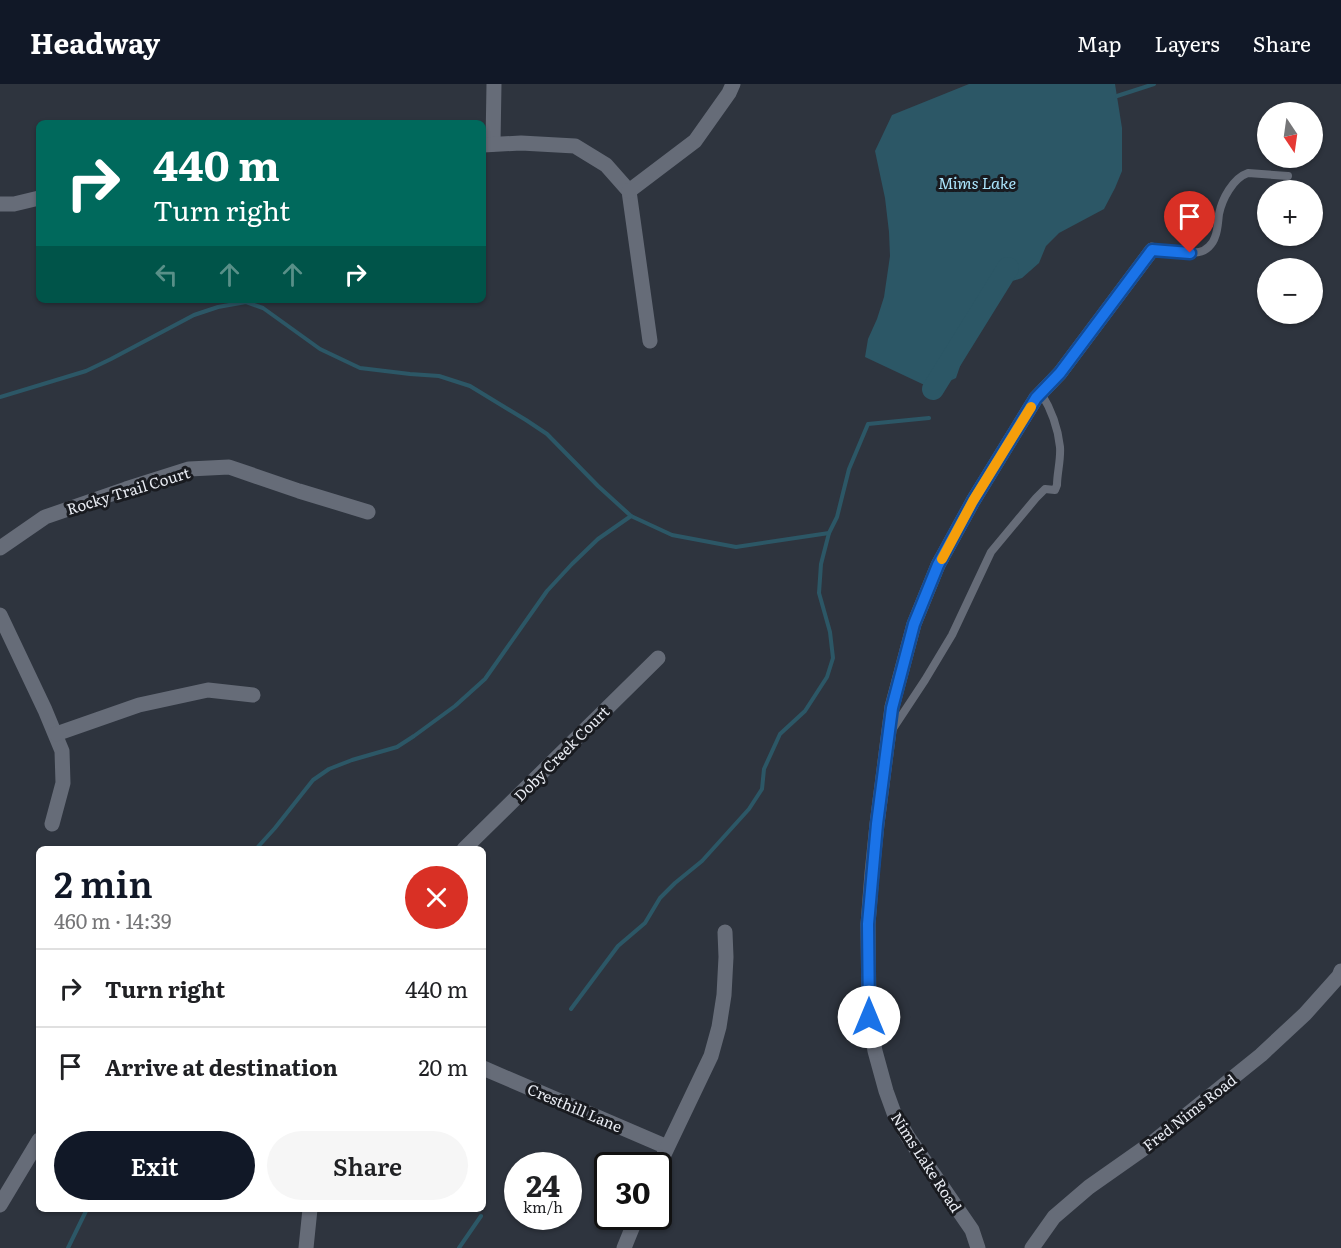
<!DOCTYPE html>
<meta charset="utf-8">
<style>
:root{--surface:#fff;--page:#f6f6f6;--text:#202124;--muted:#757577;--line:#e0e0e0;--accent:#111827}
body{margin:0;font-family:Literata,serif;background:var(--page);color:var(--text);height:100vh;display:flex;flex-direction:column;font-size:22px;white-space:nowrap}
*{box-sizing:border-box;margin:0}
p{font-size:20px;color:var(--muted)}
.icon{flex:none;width:33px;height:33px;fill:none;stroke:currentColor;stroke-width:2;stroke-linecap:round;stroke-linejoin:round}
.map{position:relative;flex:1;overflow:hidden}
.sheet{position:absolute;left:36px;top:762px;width:450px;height:366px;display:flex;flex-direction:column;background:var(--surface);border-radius:9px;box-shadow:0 2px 4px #0004}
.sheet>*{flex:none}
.top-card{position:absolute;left:36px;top:36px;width:450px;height:183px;border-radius:9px;box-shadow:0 2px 4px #0004;background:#00695c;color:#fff;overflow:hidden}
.needle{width:39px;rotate:167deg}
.fabs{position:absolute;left:1257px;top:18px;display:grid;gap:12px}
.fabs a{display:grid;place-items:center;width:66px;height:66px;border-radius:50%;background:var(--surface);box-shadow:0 2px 4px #0004;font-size:30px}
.speed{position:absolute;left:504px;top:1068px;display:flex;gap:12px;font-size:30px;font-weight:700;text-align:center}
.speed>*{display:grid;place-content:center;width:78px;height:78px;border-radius:50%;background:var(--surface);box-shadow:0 2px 4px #0004;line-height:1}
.speed small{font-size:15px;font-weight:400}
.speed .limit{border:3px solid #111;border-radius:9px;background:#fff;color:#111}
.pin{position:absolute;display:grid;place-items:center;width:51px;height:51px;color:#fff;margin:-62px -26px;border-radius:50% 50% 50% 0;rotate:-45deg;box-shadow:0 0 6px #0007}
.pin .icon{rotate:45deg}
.me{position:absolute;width:66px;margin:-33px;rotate:0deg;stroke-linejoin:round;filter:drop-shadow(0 0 4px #0008)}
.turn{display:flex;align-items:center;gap:21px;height:126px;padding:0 18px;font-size:27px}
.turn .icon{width:78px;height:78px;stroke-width:2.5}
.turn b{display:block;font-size:42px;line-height:51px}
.lanes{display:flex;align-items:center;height:57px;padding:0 18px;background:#0003;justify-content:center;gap:30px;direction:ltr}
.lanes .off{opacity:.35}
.round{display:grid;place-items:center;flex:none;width:63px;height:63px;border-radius:32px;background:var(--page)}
.head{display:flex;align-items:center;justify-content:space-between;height:102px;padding:0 18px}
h1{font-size:36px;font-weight:600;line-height:45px;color:var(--accent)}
.cta{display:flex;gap:12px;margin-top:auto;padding:12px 18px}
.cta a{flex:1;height:69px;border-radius:36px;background:var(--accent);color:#fff;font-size:24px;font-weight:600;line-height:69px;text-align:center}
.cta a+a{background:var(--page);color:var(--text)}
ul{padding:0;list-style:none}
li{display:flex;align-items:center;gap:18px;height:78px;padding:0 18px;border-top:2px solid var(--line)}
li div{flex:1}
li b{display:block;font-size:22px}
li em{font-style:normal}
header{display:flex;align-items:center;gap:36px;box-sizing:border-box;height:84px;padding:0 30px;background:var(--accent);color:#fff}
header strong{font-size:28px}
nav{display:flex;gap:33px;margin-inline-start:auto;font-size:21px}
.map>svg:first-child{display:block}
</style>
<header>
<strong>Headway</strong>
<nav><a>Map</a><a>Layers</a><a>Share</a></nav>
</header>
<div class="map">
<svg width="1341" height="1164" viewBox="0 0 1341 1164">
<rect width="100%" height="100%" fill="#2e343e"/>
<path fill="#2c5766" d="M 969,0 L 1115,0 L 1122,44 L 1122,87 L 1115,104 L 1104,125 L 1059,149 L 1046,162 L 1039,179 L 1022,194 L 1003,200 L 981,220 L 956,294 L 933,305 L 865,273 L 868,255 L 877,235 L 884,213 L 890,172 L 889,148 L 885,114 L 875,67 L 892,31 Z"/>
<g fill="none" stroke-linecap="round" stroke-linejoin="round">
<g stroke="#2c5766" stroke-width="4">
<path d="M 1117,12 L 1154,0"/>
<path d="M 0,313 L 86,287 L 111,275 L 194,231 L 218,223 L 246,218 L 263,224 L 320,265 L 360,284 L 410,290 L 439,292 L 470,302 L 526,336 L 547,350 L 598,402 L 631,432 L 672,451 L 736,463 L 829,449"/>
<path d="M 256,765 L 275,744 L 313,696 L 329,685 L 352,676 L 397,663 L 414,652 L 455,622 L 485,595 L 547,507 L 572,480 L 598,455 L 631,432"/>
<path d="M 571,925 L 618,862 L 645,839 L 660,814 L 675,799 L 702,777 L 749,725 L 762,705 L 764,685 L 780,650 L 805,627 L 827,593 L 833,574 L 830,548 L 819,509 L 821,480 L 829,449 L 837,433 L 849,385 L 868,340 L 929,334"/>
<path d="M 68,1164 L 87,1125"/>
<path d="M 459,1164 L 481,1132"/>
</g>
<path stroke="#2c5766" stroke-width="22" d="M 933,305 L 1008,184"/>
<g stroke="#666c78" stroke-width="8">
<path d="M 1152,166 C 1167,168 1184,171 1199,168 C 1206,167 1213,160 1215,153 C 1218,146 1218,137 1219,130 C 1222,115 1233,94 1248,89 L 1288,92"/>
<path d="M 892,646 L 925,596 L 952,551 L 991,468 L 1036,414 L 1045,405 L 1055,406 L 1057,401 C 1057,389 1061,376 1060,363 C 1058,344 1051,325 1041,309"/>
</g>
<g stroke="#666c78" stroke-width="15">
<path d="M 493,60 L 494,0"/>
<path d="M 483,61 L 521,59 L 575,62 L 606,81 L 629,107 L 650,257"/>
<path d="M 629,107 L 695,57 L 729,9 L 733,0"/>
<path d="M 0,120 L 14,120 L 39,114"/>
<path d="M 0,464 L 45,433 L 126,405 L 189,385 L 229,383 L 299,407 L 368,428"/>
<path d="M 0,531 L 45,626 L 62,667 L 63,699 L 52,740"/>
<path d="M 56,650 L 139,621 L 208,606 L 253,611"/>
<path d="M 464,765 L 658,574"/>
<path d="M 483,984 L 667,1063"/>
<path d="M 658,1083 L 711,972 L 719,943 L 724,911 L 726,873 L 725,848"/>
<path d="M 0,1121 L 39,1056"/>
<path d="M 306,1164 L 310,1125"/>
<path d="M 624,1164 L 637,1132"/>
<path d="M 978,1164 L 972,1146 L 908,1053 L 894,1029 L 886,1007 L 875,967 L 869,933 L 868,840 L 872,789 L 877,740 L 892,623 L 914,540 L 938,481 L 973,417 L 1036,314 L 1060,289 L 1152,166"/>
<path d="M 1032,1164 L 1054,1133 L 1089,1103 L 1153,1058 L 1261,971 L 1305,930 L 1339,892 L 1341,887"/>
</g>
</g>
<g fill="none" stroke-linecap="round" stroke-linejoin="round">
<defs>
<path id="route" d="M 869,933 L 868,840 L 877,740 L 892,624 L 914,540 L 938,481 L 973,417 L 1036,314 L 1060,289 L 1152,166 L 1190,169"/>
</defs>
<use href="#route" stroke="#114b97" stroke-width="15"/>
<use href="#route" stroke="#1a73e8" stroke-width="10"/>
<path stroke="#f59e0b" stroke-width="10" d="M 942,475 L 973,417 L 1031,323"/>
</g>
<g text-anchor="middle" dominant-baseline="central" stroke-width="6" stroke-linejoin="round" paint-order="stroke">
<g font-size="15" fill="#e9ecf3" stroke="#191b20">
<text transform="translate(128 406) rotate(-17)">Rocky Trail Court</text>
<text transform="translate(561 669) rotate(-45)">Doby Creek Court</text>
<text transform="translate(575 1023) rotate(23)">Cresthill Lane</text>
<text transform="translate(1189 1028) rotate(-38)">Fred Nims Road</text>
<text transform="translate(927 1078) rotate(57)">Nims Lake Road</text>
</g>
<g font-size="16" font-style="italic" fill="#ace6fd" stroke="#191b20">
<text x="977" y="98">Mims Lake</text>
</g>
</g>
</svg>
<div class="fabs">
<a><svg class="needle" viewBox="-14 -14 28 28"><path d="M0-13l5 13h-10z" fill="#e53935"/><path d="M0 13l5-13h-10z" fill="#757577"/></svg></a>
<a>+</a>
<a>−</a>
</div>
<div class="speed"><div>24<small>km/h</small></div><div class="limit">30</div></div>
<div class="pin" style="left:1190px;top:169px;background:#d93025"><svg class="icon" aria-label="arrive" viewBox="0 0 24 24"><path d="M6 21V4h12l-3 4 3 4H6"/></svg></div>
<svg class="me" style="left:869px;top:933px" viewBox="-20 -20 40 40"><circle r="19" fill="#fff"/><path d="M0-13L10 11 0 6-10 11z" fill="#1a73e8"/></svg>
<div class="top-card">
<div class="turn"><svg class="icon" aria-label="right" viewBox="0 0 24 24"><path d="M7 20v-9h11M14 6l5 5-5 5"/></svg><div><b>440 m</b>Turn right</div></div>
<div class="lanes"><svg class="icon off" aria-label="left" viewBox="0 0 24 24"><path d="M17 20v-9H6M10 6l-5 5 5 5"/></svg><svg class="icon off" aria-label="ahead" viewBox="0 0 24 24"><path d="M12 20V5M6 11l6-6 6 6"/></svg><svg class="icon off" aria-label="ahead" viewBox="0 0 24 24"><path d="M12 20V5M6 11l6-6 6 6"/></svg><svg class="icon" aria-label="right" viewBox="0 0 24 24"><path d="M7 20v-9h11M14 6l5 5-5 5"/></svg></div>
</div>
<section class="sheet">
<div class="head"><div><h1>2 min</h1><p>460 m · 14:39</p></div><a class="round" style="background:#d93025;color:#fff"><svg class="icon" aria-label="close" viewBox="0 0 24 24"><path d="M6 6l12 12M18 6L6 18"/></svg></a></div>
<ul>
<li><svg class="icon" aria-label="right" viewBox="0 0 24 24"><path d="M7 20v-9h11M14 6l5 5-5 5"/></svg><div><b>Turn right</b></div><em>440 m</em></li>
<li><svg class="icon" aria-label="arrive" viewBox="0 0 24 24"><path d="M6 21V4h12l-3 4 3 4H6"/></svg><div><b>Arrive at destination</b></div><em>20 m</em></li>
</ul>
<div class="cta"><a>Exit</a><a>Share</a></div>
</section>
</div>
